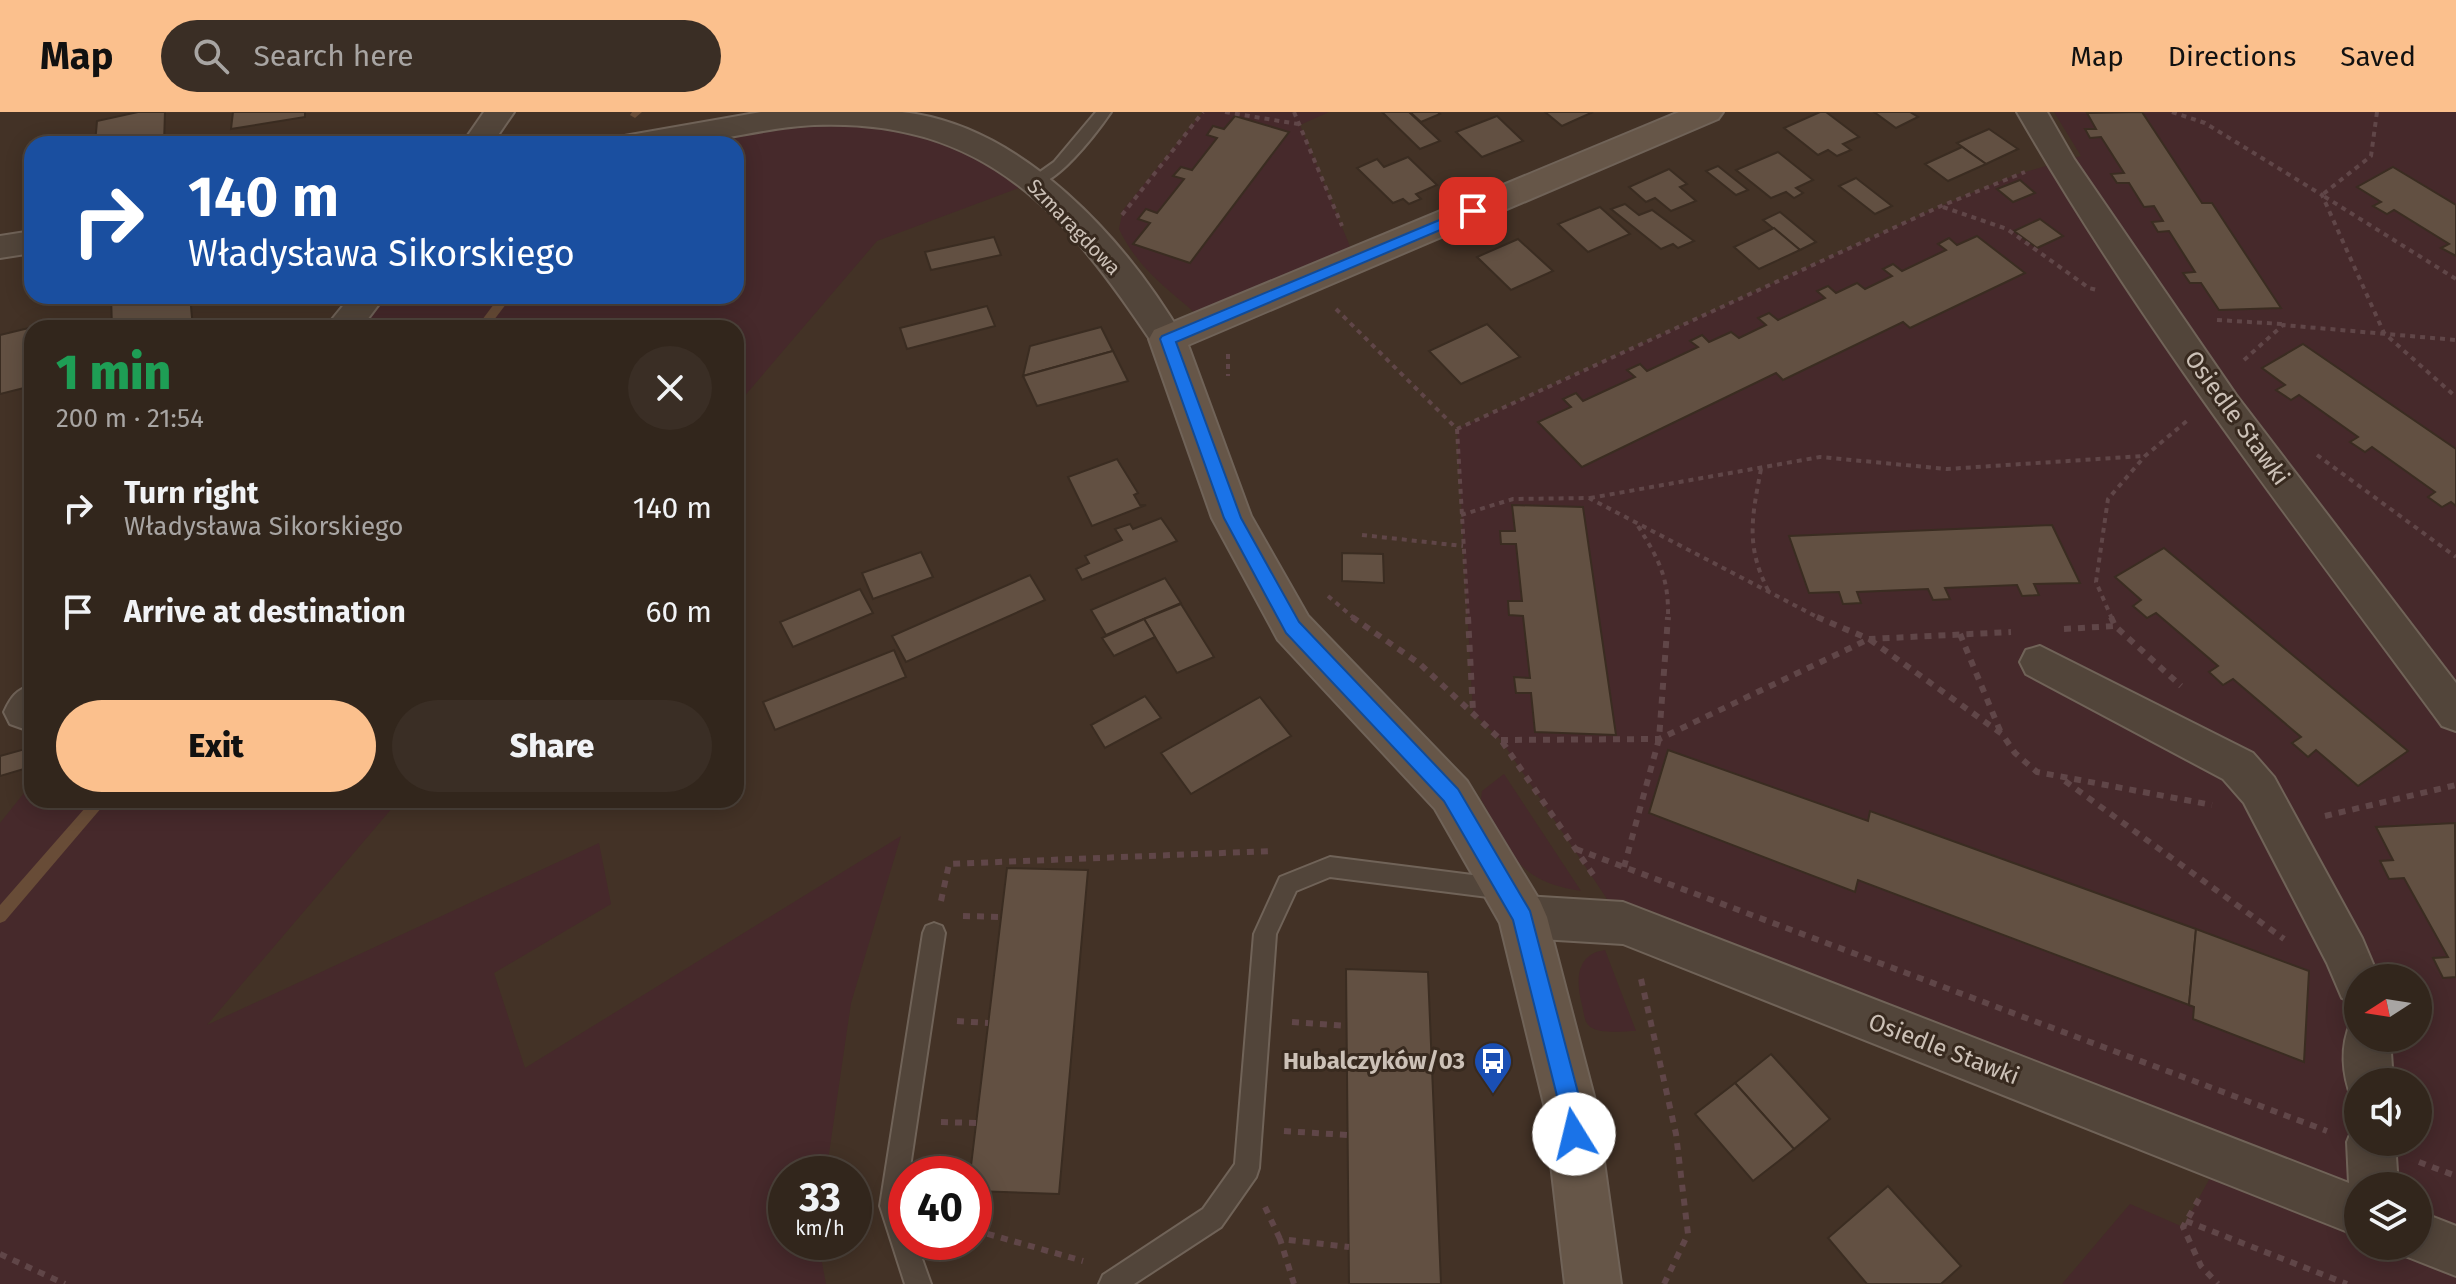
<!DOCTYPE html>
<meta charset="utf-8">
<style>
:root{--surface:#32261c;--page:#3a2e25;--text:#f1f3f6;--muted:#a8a5a3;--line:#4d433b;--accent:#fbc08d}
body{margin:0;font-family:"Fira Sans",sans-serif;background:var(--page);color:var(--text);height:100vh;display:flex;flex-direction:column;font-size:30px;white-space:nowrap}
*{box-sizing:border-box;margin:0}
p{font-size:26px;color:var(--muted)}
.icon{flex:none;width:44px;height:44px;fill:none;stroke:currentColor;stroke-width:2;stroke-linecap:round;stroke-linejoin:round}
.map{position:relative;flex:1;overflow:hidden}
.sheet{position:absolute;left:24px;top:208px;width:720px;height:488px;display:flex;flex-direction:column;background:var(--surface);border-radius:24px;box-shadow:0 4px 20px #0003,0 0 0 2px var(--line)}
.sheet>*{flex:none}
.top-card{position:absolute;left:24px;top:24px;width:720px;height:168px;border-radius:24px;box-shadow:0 4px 20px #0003,0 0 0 2px var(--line);background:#1a4fa0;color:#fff;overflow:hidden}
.needle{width:52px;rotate:258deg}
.fabs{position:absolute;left:2344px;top:852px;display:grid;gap:16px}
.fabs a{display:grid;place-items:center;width:88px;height:88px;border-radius:50%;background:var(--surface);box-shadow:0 4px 20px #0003,0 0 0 2px var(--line);font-size:40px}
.speed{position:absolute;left:768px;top:1044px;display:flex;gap:16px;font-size:40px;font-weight:700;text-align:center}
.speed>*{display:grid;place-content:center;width:104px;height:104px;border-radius:50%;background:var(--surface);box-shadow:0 4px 20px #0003,0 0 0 2px var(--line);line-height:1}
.speed small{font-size:20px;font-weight:400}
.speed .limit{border:12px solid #d22;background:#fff;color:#111}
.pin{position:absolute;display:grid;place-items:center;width:68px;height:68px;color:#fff;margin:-34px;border-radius:16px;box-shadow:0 4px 12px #0006}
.me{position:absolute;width:88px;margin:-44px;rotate:351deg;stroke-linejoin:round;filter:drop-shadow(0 0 6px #0008)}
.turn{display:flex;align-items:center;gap:28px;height:168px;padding:0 32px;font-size:36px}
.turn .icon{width:104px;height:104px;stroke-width:2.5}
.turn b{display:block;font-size:56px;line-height:68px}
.round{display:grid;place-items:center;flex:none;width:84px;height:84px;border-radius:42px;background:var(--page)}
.head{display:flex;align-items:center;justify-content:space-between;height:136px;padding:0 32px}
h1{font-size:48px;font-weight:800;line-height:60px;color:#1e9e55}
.primary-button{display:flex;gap:16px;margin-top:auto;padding:16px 32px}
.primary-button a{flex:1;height:92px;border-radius:48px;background:var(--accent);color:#111;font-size:32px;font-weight:800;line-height:92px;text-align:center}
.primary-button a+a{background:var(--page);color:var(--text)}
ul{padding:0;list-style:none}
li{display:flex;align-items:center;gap:24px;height:104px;padding:0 32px}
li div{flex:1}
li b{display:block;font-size:30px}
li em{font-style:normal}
header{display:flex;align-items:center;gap:48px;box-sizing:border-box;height:112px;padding:0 40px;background:var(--accent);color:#111}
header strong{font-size:38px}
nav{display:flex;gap:44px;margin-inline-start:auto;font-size:28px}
.search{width:560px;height:72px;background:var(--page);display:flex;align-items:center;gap:20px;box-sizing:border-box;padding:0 28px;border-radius:44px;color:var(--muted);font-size:30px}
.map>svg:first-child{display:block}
</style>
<header>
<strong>Map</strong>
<div class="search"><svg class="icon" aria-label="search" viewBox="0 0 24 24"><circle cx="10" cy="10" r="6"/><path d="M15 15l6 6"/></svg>Search here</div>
<nav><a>Map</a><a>Directions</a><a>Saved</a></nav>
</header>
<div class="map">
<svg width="2456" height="1172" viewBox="0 0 2456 1172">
<rect width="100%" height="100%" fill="#433226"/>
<g fill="#46292b" fill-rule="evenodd">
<path d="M 1203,0 L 1329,0 L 1300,13 L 1356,149 L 1206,211 C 1171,178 1141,162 1119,117 L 1123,98 Z"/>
<path d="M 2054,0 L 2456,0 L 2456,1172 L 2062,1172 L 2130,1092 L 2183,1115 L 2221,1046 L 1623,811 L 1501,628 L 1473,601 L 1457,317 L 1941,94 L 2018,62 L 2081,44 ZM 2358,866 L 2418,866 L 2418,926 L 2358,926 ZM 2358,970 L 2418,970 L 2418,1030 L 2358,1030 ZM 2358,1074 L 2418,1074 L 2418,1134 L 2358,1134 Z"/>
<path d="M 904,8 L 1035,70 L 877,129 L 736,294 L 736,216 L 342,216 L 369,184 L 736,184 L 736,32 L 630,32 L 777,9 Z"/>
<path d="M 1504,662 L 1581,779 C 1515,769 1511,740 1481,687 L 1482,679 Z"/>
<path d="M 32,671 L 32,688 L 399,688 L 207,913 L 599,731 L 611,792 L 494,861 L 525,956 L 901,724 L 851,891 L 826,1062 L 786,1062 L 786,1130 L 818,1130 L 826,1172 L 0,1172 L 0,711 Z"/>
<path d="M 1605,838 L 1636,919 C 1624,919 1603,922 1592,916 C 1584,912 1584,901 1582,893 C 1576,870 1575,842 1605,838 Z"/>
</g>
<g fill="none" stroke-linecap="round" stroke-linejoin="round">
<g fill="#684c37" fill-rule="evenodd">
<path d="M 642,0 L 635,6 L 630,3 L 632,0 Z"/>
<path d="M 500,184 L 512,184 L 488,216 L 476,216 Z"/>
<path d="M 92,688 L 108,688 L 5,809 L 0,811 L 0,793 Z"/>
</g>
</g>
<g fill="#625042" stroke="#3a2c21" stroke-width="2">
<path d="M 138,0 L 165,0 L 164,32 L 95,32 L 97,9 Z"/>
<path d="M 233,0 L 305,0 L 305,5 L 231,17 Z"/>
<path d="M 1382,0 L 1409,0 L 1440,29 L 1420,37 Z"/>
<path d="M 1410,0 L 1438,0 L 1440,2 L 1421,10 Z"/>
<path d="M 1545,0 L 1593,0 L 1562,14 Z"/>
<path d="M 1820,0 L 1826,0 L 1859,25 L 1843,32 L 1851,38 L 1837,44 L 1828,38 L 1818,43 L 1784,16 Z"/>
<path d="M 1874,0 L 1910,0 L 1918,5 L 1896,16 Z"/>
<path d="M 2142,0 L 2202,91 L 2212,91 L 2281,196 L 2219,198 L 2201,171 L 2190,171 L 2183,161 L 2195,160 L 2169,119 L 2158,120 L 2152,110 L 2163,109 L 2154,94 L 2144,95 L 2129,71 L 2117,71 L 2111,62 L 2124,61 L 2101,25 L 2090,26 L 2085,17 L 2096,17 L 2087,1 Z"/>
<path d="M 1235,4 L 1289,20 L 1190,151 L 1133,132 L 1150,111 L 1138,107 L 1146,97 L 1157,101 L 1184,67 L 1173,64 L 1181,55 L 1192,58 L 1217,26 L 1207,23 L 1213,14 L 1224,17 Z"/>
<path d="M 1497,4 L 1523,29 L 1482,45 L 1456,20 Z"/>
<path d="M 1989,17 L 2018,37 L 1986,52 L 1957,31 Z"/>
<path d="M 1962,35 L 1986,52 L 1948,69 L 1925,52 Z"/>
<path d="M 1778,40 L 1813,68 L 1796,76 L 1803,81 L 1794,86 L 1786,80 L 1771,86 L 1736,58 Z"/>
<path d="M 1408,45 L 1437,73 L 1416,82 L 1421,87 L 1409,92 L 1403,87 L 1393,91 L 1357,56 L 1377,47 L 1384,55 Z"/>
<path d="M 1718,54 L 1748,78 L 1736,83 L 1706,59 Z"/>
<path d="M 2393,55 L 2456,93 L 2456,144 L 2441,136 L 2449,132 L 2394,98 L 2387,102 L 2373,94 L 2381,90 L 2357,75 Z"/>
<path d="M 1669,57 L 1687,72 L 1680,75 L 1696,89 L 1671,99 L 1655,86 L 1646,90 L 1629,75 Z"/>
<path d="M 1856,66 L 1892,94 L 1875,102 L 1839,74 Z"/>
<path d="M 2020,68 L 2035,81 L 2013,90 L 1997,77 Z"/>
<path d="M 1625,92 L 1639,103 L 1652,98 L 1694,129 L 1678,136 L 1673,132 L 1661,137 L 1611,97 Z"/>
<path d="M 1600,95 L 1630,122 L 1588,140 L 1558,112 Z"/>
<path d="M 1780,100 L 1816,130 L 1800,138 L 1763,108 Z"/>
<path d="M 2040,107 L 2063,124 L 2037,136 L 2014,119 Z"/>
<path d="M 1774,116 L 1800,138 L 1759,157 L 1734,135 Z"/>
<path d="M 1977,124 L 2025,161 L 1910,216 L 1903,210 L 1783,268 L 1776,261 L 1582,355 L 1538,310 L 1571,295 L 1563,287 L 1576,281 L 1583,289 L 1635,265 L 1627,258 L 1640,252 L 1647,259 L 1698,235 L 1690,229 L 1702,223 L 1709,230 L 1731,220 L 1739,226 L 1766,213 L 1758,206 L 1769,201 L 1778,208 L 1825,186 L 1817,179 L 1828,174 L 1836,181 L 1857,171 L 1865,177 L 1892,164 L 1883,157 L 1893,152 L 1902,159 L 1946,138 L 1938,132 L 1949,126 L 1957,133 Z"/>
<path d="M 994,125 L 1001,143 L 931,158 L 925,140 Z"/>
<path d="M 1518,127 L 1553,159 L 1511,178 L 1477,145 Z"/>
<path d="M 111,184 L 190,184 L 193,216 L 112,216 Z"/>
<path d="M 987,194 L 995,214 L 907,237 L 900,216 Z"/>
<path d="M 1487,212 L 1520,245 L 1461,272 L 1429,239 Z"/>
<path d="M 37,214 L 32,216 L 32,274 L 0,282 L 0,223 Z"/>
<path d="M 1101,215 L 1113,239 L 1023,264 L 1030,234 Z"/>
<path d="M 2303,232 L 2456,337 L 2456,394 L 2451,390 L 2442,395 L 2428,385 L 2435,380 L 2372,335 L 2365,340 L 2350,330 L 2358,325 L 2299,283 L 2291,288 L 2276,278 L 2285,273 L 2262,256 Z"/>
<path d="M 1113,239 L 1128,269 L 1037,294 L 1023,264 Z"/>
<path d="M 1117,347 L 1138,381 L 1134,383 L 1140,393 L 1146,393 L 1092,414 L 1068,365 Z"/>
<path d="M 1512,393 L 1583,395 L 1616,623 L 1535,620 L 1531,581 L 1516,581 L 1514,565 L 1530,566 L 1523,504 L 1509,503 L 1508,489 L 1522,489 L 1516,432 L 1501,432 L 1500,419 L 1515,419 Z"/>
<path d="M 1161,406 L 1177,429 L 1082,468 L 1076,457 L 1089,451 L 1085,444 L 1122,428 L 1115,417 L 1130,412 L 1133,417 Z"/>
<path d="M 2052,413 L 2080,471 L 2034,472 L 2039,483 L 2022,484 L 2017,473 L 1945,476 L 1950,487 L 1933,488 L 1928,477 L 1857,480 L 1861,491 L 1843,492 L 1839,480 L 1809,481 L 1789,424 Z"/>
<path d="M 2164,436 L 2408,639 L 2358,674 L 2316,638 L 2308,645 L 2292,631 L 2301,625 L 2233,567 L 2223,573 L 2209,560 L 2218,554 L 2156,501 L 2147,506 L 2133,494 L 2141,488 L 2115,465 Z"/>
<path d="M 921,440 L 933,465 L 873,487 L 862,461 Z"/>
<path d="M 1342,441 L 1383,442 L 1384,471 L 1342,469 Z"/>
<path d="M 1030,463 L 1045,488 L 906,550 L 892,524 Z"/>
<path d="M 1165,466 L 1181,491 L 1106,523 L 1091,498 Z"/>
<path d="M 860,477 L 873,501 L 793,535 L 780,510 Z"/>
<path d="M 1181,492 L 1214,545 L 1177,561 L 1144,507 Z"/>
<path d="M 1144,507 L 1155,525 L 1114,544 L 1102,526 Z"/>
<path d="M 894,538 L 906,565 L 775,618 L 763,590 Z"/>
<path d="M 1145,584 L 1161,606 L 1105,636 L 1091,613 Z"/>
<path d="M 1260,585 L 1291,624 L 1191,682 L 1161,641 Z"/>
<path d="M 25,637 L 24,657 L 0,664 L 0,644 Z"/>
<path d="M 1668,638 L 1868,709 L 1870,699 L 2196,817 L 2189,893 L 1858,768 L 1855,780 L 1649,701 Z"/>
<path d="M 2455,711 L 2456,865 L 2443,866 L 2433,846 L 2448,845 L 2404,766 L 2389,767 L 2380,749 L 2393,748 L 2376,715 Z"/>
<path d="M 1007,756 L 1088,758 L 1059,1082 L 974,1079 L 974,1062 L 970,1062 Z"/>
<path d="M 2196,817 L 2309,859 L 2304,950 L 2193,907 L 2194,895 L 2189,893 Z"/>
<path d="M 1346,857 L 1428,860 L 1441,1172 L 1349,1172 Z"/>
<path d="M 1771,942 L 1830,1007 L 1794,1037 L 1735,971 Z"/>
<path d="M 1735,971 L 1794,1037 L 1753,1069 L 1695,1002 Z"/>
<path d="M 1888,1074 L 1961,1154 L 1941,1172 L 1867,1172 L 1828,1126 Z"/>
</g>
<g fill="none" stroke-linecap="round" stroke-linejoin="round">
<defs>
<g id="lane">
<path d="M 1096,0 L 1111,0 C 1098,19 1054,78 1030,73 L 1030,67 L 1054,50 Z"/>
<path d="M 1330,745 L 1504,767 L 1512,770 L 1515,777 L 1512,784 L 1504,787 L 1330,765 L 1296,779 L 1276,822 L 1259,1056 L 1256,1065 L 1221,1115 L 1134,1172 L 1099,1172 L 1103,1163 L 1203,1097 L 1235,1052 L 1254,822 L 1280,765 Z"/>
<path d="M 934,811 L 942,814 L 945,821 L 909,1062 L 906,1062 L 906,1130 L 916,1130 L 931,1172 L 905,1172 L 880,1094 L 923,821 L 926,814 Z"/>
</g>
<g id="street">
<path d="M 484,0 L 514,0 L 492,32 L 462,32 Z"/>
<path d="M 761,0 C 807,0 856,0 902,0 C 1023,13 1126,128 1184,227 L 1179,235 L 1167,239 L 1155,235 C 1067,103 987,6 814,13 C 769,15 726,28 682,32 C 660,34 637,32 615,32 L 619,25 L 630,23 Z"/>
<path d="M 2017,0 L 2047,0 L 2074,47 L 2236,283 L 2456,571 L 2456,619 L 2442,614 C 2295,414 2141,216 2017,0 Z"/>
<path d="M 32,119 L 32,141 L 0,146 L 0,124 Z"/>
<path d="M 351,184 L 385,184 L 361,216 L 325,216 Z"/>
<path d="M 2040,534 L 2253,641 L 2274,665 L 2362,826 L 2379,866 L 2358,866 L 2358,893 L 2342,886 L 2327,851 L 2244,691 L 2223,667 L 2026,562 L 2020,550 L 2026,538 Z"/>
<path d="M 32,573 L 32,614 L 24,617 L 10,612 L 4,600 C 11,585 16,578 32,573 Z"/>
<path d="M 1523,784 L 1623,790 L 2349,1071 L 2347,1030 L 2354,1013 L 2358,1011 L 2358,1030 L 2395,1030 L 2398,1074 L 2358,1074 L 2358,1124 L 1623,832 L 1523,826 L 1507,820 L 1501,805 L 1507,790 Z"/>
<path d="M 2358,907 L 2358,926 L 2390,926 L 2393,970 L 2358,970 L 2358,989 L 2352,987 C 2342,962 2340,934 2351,910 Z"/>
<path d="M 2418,1099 L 2456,1114 L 2456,1164 L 2400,1142 L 2397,1134 L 2418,1134 Z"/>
</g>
<path id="secondary" d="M 1679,0 L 1723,0 L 1718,7 L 1188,233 L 1251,404 L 1308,504 L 1467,669 L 1540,789 L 1547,805 L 1596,992 L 1621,1172 L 1565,1172 L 1544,992 L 1500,811 L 1435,697 L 1278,528 L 1212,406 L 1149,227 L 1154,218 Z"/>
</defs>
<use href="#lane" stroke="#706358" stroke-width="4"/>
<use href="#street" stroke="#706358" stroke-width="4"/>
<use href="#secondary" stroke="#706358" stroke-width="4"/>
<g stroke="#604648" stroke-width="4" stroke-dasharray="5 5" stroke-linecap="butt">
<path d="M 1225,0 L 1298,12"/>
<path d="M 1294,0 L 1342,114"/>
<path d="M 2172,0 L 2205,11 L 2322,83 L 2384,221 L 2456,285"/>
<path d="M 2377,0 L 2371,44 L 2322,83 L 2456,167"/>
<path d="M 1943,95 L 2007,117 L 2089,176 L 2097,178"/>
<path d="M 1122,103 L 1203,0"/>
<path d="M 1336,197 L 1457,317 L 1941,94 L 2025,60"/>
<path d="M 2217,208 L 2282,212"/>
<path d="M 1228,242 L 1228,264"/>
<path d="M 2244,248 L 2283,213 L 2456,228"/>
<path d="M 1457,317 L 1468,507"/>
<path d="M 2317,343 L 2456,445"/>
<path d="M 1761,357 C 1752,405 1745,434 1769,480"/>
<path d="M 1590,386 L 1820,345 L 1947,357 L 2143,344"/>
<path d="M 1461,403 L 1513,387 L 1589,386 L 1821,507"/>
<path d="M 1638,414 C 1659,448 1669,465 1668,507"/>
<path d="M 1362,423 L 1463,434"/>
<path d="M 1328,484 L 1355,507"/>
<path d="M 2112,507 L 2096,470 L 2108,387 L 2145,344 L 2188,308"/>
</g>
<g stroke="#604648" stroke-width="6" stroke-dasharray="7 7" stroke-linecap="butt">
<path d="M 1352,505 L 1420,552 L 1501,628 L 1594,764"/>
<path d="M 1468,505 L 1473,599"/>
<path d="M 1817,505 L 1869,527 L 2011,520"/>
<path d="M 2111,505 L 2115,514 L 2181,574"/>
<path d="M 2064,517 L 2115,514"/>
<path d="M 1960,522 L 2001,621"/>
<path d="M 1501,628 L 1659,627 L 1869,527 L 2002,622 L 2015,641 L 2037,660 L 2212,693"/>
<path d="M 2065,669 L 2284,827"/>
<path d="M 2325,704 L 2456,673"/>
<path d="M 1576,737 L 2327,1019"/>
<path d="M 1624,755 L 1659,627 L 1668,505"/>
<path d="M 941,789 L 949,752 L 1272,739"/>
<path d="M 963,804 L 1002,805"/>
<path d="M 1641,867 L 1676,1022 L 1688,1122 L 1664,1172"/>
<path d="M 957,909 L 988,911"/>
<path d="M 1292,910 L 1347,914"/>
<path d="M 941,1010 L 976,1011"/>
<path d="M 1284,1019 L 1347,1023"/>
<path d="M 2419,1050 L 2456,1064"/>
<path d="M 2199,1087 L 2183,1115 L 2201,1154 L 2218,1172"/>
<path d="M 1265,1095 L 1280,1127"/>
<path d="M 2186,1109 L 2347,1172"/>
<path d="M 974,1118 L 1083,1149"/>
<path d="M 0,1142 L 65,1172"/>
<path d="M 1294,1172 L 1280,1127 L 1349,1135"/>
</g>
<use href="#lane" fill="#52453a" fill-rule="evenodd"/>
<use href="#street" fill="#52453a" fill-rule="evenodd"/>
<use href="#secondary" fill="#665648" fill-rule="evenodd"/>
</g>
<path fill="#1a73e8" stroke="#114b97" stroke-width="2" d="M 1473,94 L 1480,99 L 1478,102 L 1176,230 L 1241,406 L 1299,510 L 1458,677 L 1530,799 L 1581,992 L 1585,1022 L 1582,1030 L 1574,1033 L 1566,1030 L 1559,992 L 1513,808 L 1444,689 L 1286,521 L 1224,406 L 1160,227 L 1162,224 Z"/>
<defs>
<symbol id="bus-pin" viewBox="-11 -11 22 30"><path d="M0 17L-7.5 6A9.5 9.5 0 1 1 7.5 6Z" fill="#1a4fb4" stroke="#382a1f"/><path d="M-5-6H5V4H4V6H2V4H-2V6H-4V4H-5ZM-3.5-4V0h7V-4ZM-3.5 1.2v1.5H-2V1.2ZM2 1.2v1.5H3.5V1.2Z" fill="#fff"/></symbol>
</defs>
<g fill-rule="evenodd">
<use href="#bus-pin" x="1471" y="927" width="44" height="60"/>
</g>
<g text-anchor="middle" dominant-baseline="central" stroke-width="6" stroke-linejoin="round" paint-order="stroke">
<g font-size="20" fill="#ccc1b7" stroke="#382a1f">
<text transform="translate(1074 115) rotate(46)">Szmaragdowa</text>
</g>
<g font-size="24" fill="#ccc1b7" stroke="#382a1f">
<text transform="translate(2237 306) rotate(54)">Osiedle Stawki</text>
<text transform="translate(1944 937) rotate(21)">Osiedle Stawki</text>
</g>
<g font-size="24" font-weight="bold" fill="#ccc1b7" stroke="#382a1f" text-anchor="end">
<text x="1465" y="949">Hubalczyków/03</text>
</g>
</g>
</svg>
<div class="fabs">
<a><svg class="needle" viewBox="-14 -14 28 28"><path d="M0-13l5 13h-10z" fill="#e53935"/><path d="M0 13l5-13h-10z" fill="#a8a5a3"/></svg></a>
<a><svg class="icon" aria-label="sound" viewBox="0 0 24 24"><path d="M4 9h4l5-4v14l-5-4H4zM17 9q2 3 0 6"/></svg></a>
<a><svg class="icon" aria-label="layers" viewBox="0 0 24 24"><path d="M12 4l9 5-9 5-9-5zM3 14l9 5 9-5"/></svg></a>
</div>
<div class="speed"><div>33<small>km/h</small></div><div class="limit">40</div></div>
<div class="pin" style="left:1473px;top:99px;background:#d93025"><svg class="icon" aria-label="arrive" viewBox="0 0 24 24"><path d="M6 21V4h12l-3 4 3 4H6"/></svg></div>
<svg class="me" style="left:1574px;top:1022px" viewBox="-20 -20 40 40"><circle r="19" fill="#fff"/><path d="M0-13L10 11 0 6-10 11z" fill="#1a73e8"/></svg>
<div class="top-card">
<div class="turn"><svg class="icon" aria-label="right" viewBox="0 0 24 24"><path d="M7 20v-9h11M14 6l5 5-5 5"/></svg><div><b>140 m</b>Władysława Sikorskiego</div></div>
</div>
<section class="sheet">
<div class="head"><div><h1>1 min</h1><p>200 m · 21:54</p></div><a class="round"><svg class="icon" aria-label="close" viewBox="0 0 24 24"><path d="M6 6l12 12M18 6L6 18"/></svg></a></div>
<ul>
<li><svg class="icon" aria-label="right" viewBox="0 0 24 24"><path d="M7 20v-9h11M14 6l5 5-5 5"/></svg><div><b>Turn right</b><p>Władysława Sikorskiego</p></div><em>140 m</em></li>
<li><svg class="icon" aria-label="arrive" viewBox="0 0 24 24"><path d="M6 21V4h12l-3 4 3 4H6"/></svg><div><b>Arrive at destination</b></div><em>60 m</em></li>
</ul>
<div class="primary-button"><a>Exit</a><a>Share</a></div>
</section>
</div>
